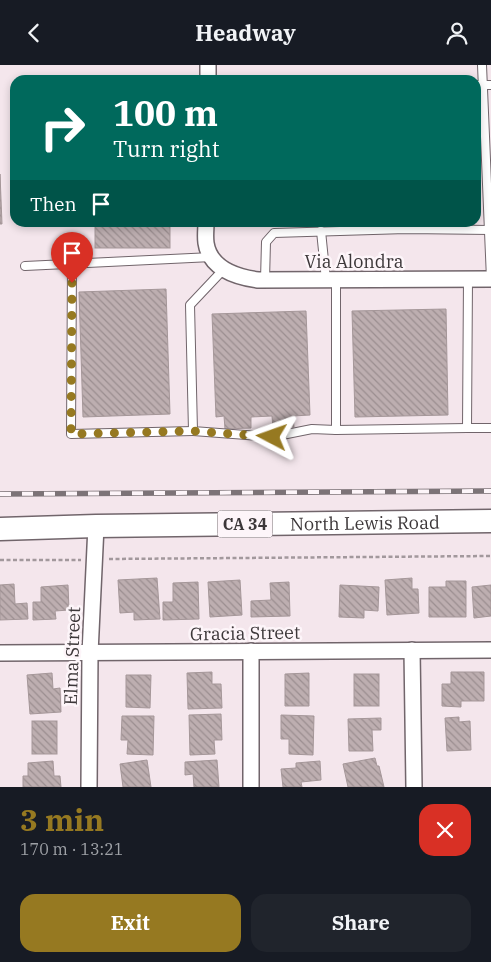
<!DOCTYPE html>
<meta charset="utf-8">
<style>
:root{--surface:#171b24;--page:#20242c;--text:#f1f3f6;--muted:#9ea1a6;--accent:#967921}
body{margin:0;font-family:"IBM Plex Serif",serif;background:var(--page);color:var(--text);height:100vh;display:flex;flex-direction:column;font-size:19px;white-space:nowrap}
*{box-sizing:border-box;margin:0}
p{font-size:16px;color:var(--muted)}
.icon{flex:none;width:28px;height:28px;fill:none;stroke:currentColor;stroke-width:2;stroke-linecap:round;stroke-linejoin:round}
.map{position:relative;height:722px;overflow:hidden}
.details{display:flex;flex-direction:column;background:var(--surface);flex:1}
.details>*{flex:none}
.banner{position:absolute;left:10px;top:10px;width:471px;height:152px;border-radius:15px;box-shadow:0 2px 8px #0003;background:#00695c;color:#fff;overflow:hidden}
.pin{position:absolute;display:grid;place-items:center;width:42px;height:42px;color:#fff;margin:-51px -21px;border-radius:50% 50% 50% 0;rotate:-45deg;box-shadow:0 0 5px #0007}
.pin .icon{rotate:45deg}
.me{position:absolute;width:55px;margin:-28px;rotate:274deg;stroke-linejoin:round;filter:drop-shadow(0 0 4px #0008)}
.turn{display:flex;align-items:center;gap:18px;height:105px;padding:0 20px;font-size:22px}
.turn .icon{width:65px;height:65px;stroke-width:2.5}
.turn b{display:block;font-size:35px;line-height:42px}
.then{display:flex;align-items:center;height:48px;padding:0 20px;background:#0003;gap:10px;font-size:19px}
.round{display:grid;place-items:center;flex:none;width:52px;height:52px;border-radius:15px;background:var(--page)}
.headline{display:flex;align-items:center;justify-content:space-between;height:85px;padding:0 20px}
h1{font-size:30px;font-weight:800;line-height:38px;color:var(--accent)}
.action{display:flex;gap:10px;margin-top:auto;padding:10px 20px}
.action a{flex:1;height:58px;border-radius:15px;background:var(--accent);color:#fff;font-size:20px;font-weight:800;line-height:58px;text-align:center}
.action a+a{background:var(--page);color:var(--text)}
header{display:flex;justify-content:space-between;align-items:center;height:65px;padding:0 20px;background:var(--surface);font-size:22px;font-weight:800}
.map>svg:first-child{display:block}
</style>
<header><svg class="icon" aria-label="back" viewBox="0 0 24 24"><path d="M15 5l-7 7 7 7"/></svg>Headway<svg class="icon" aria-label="person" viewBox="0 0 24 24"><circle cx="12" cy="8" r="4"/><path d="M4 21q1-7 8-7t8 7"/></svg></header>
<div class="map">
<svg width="491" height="722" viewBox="0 0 491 722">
<defs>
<pattern id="building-back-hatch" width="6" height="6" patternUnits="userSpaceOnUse" patternTransform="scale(1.25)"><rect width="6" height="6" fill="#bdaeb0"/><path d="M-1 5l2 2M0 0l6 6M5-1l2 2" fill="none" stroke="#9b8e90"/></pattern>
</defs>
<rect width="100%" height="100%" fill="#f4e6ec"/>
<g fill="url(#building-back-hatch)" stroke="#a59799">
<path d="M 0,109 L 2,159 L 0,159 Z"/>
<rect x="95" y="158" width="75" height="25"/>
<path d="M 166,224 L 170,349 L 83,352 L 79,227 Z"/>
<path d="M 446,244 L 448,350 L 355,352 L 352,246 Z"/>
<path d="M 306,246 L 310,350 L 293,351 L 294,362 L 273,363 L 272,351 L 251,352 L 251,363 L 225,364 L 224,351 L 216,352 L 212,249 Z"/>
<path d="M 157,513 L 160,554 L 134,555 L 134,547 L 120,548 L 118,515 Z"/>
<path d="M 412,513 L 412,524 L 418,524 L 419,548 L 387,550 L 385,515 Z"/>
<path d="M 240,515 L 242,550 L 210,552 L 208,517 Z"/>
<path d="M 446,516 L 466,516 L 466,552 L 429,552 L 429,522 L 446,522 Z"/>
<path d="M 198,517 L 199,554 L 163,555 L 163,537 L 173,537 L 173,518 Z"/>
<path d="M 289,517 L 290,551 L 251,552 L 251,536 L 271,535 L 270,518 Z"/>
<path d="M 14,519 L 15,539 L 27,538 L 28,554 L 0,555 L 0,520 Z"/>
<path d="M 68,520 L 69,545 L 55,546 L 56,554 L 33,555 L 33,537 L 41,537 L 41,522 Z"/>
<path d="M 340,520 L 379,522 L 378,546 L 364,545 L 364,553 L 339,552 Z"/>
<path d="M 491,520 L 491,551 L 474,553 L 472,522 Z"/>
<path d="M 212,607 L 212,619 L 221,619 L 222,643 L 188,644 L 187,608 Z"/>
<path d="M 451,607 L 484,607 L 484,636 L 461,636 L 461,642 L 442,641 L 442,619 L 451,619 Z"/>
<path d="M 52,608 L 53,624 L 60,623 L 61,647 L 30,649 L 27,610 Z"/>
<path d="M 309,608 L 309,641 L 285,641 L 285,609 Z"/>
<rect x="354" y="609" width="25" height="32"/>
<path d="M 126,610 L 151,610 L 150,643 L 126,642 Z"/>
<path d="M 221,649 L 222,675 L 214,675 L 215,689 L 190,690 L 189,650 Z"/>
<path d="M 281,650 L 314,651 L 313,690 L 289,689 L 289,674 L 281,674 Z"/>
<path d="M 122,651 L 154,651 L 153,690 L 127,689 L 128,675 L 121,675 Z"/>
<path d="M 459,652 L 459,657 L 470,656 L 471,685 L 447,686 L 445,653 Z"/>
<path d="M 381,653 L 381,665 L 372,665 L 373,686 L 349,686 L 348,654 Z"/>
<rect x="32" y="656" width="25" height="33"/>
<path d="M 375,693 L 377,701 L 379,701 L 384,722 L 348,722 L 343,699 Z"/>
<path d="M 147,695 L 151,722 L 123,722 L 120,699 Z"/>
<path d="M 217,695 L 219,722 L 194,722 L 193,709 L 185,710 L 185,697 Z"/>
<path d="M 53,696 L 54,711 L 60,711 L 61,722 L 23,722 L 23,711 L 28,711 L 28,698 Z"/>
<path d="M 320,696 L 321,715 L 301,717 L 302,722 L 283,722 L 281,704 L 296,703 L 296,698 Z"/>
</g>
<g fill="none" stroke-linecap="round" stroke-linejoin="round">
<defs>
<g id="lane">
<path d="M 482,0 L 491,214"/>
<path d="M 476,20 L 491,20"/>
<path d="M 321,166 L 326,215"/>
<path d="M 72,199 L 71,369 L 193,366"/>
<path d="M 25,201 L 212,192"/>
<path d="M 223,205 L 190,240 L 193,366 L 272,372 L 312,364 L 336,365"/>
<path d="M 468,214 L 467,363 L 491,363"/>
<path d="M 265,215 L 266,177 L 274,168 L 406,164 L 491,165"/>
<path d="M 336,215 L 336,365 L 467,363"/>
</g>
<g id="street">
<path d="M 208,0 L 208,15"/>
<path d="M 206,158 C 206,164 205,171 206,178 C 210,204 236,212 258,215 L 491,214"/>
<path d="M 412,585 L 414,722"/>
<path d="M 251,586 L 251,722"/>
<path d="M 0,588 L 491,585"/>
<path d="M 89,722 L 90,588 L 96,461"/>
</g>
<g id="primary">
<path id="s1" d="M 0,464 L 96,461 L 491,456"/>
</g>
</defs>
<use href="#lane" stroke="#71656b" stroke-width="10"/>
<use href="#street" stroke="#71656b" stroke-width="18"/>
<use href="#primary" stroke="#71656b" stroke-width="25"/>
<g stroke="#a2989c" stroke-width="2.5" stroke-dasharray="4 2.5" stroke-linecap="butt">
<path d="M 109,494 L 491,491"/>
<path d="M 0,495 L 81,495"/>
</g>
<use href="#lane" stroke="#fff" stroke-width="8"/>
<use href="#street" stroke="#fff" stroke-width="15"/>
<use href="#primary" stroke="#fff" stroke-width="22"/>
<defs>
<path id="rail" d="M 0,429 L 491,426"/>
</defs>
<use href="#rail" stroke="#7c7377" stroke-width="5.5"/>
<use href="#rail" stroke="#fdf5f9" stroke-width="4" stroke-dasharray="11" stroke-linecap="butt"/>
</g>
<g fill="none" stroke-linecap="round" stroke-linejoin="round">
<path stroke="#967921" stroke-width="9" stroke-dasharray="0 16.2" d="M 72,218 L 71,369 L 193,366 L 272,372"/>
</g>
<g text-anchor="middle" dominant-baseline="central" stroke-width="5" stroke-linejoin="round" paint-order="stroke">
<rect fill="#fdf5f9" stroke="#767073" stroke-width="1" x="217.5" y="445.5" width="55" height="27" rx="4"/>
<g font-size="16" font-weight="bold" fill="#3c3739">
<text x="245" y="459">CA 34</text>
</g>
<g font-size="18" fill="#3c3739" stroke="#fdf5f9">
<text x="354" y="196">Via Alondra</text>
<text stroke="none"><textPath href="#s1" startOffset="365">North Lewis Road</textPath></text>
<text transform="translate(245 568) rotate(-1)">Gracia Street</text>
<text transform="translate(72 591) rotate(-88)">Elma Street</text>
</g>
</g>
</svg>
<div class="pin" style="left:72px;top:218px;background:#d93025"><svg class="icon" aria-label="arrive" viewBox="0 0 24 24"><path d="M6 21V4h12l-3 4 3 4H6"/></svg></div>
<svg class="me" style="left:272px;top:372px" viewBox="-20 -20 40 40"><path d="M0-17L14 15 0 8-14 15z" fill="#967921" stroke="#fff" stroke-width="4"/></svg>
<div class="banner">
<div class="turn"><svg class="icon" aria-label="right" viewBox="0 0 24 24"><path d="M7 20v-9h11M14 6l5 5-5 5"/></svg><div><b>100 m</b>Turn right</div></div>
<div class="then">Then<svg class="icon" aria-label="arrive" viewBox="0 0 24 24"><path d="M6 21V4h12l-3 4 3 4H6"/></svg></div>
</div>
</div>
<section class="details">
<div class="headline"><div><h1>3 min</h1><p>170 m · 13:21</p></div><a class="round" style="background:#d93025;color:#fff"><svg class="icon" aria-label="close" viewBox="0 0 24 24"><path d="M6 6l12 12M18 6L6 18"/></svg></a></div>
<div class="action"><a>Exit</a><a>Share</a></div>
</section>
